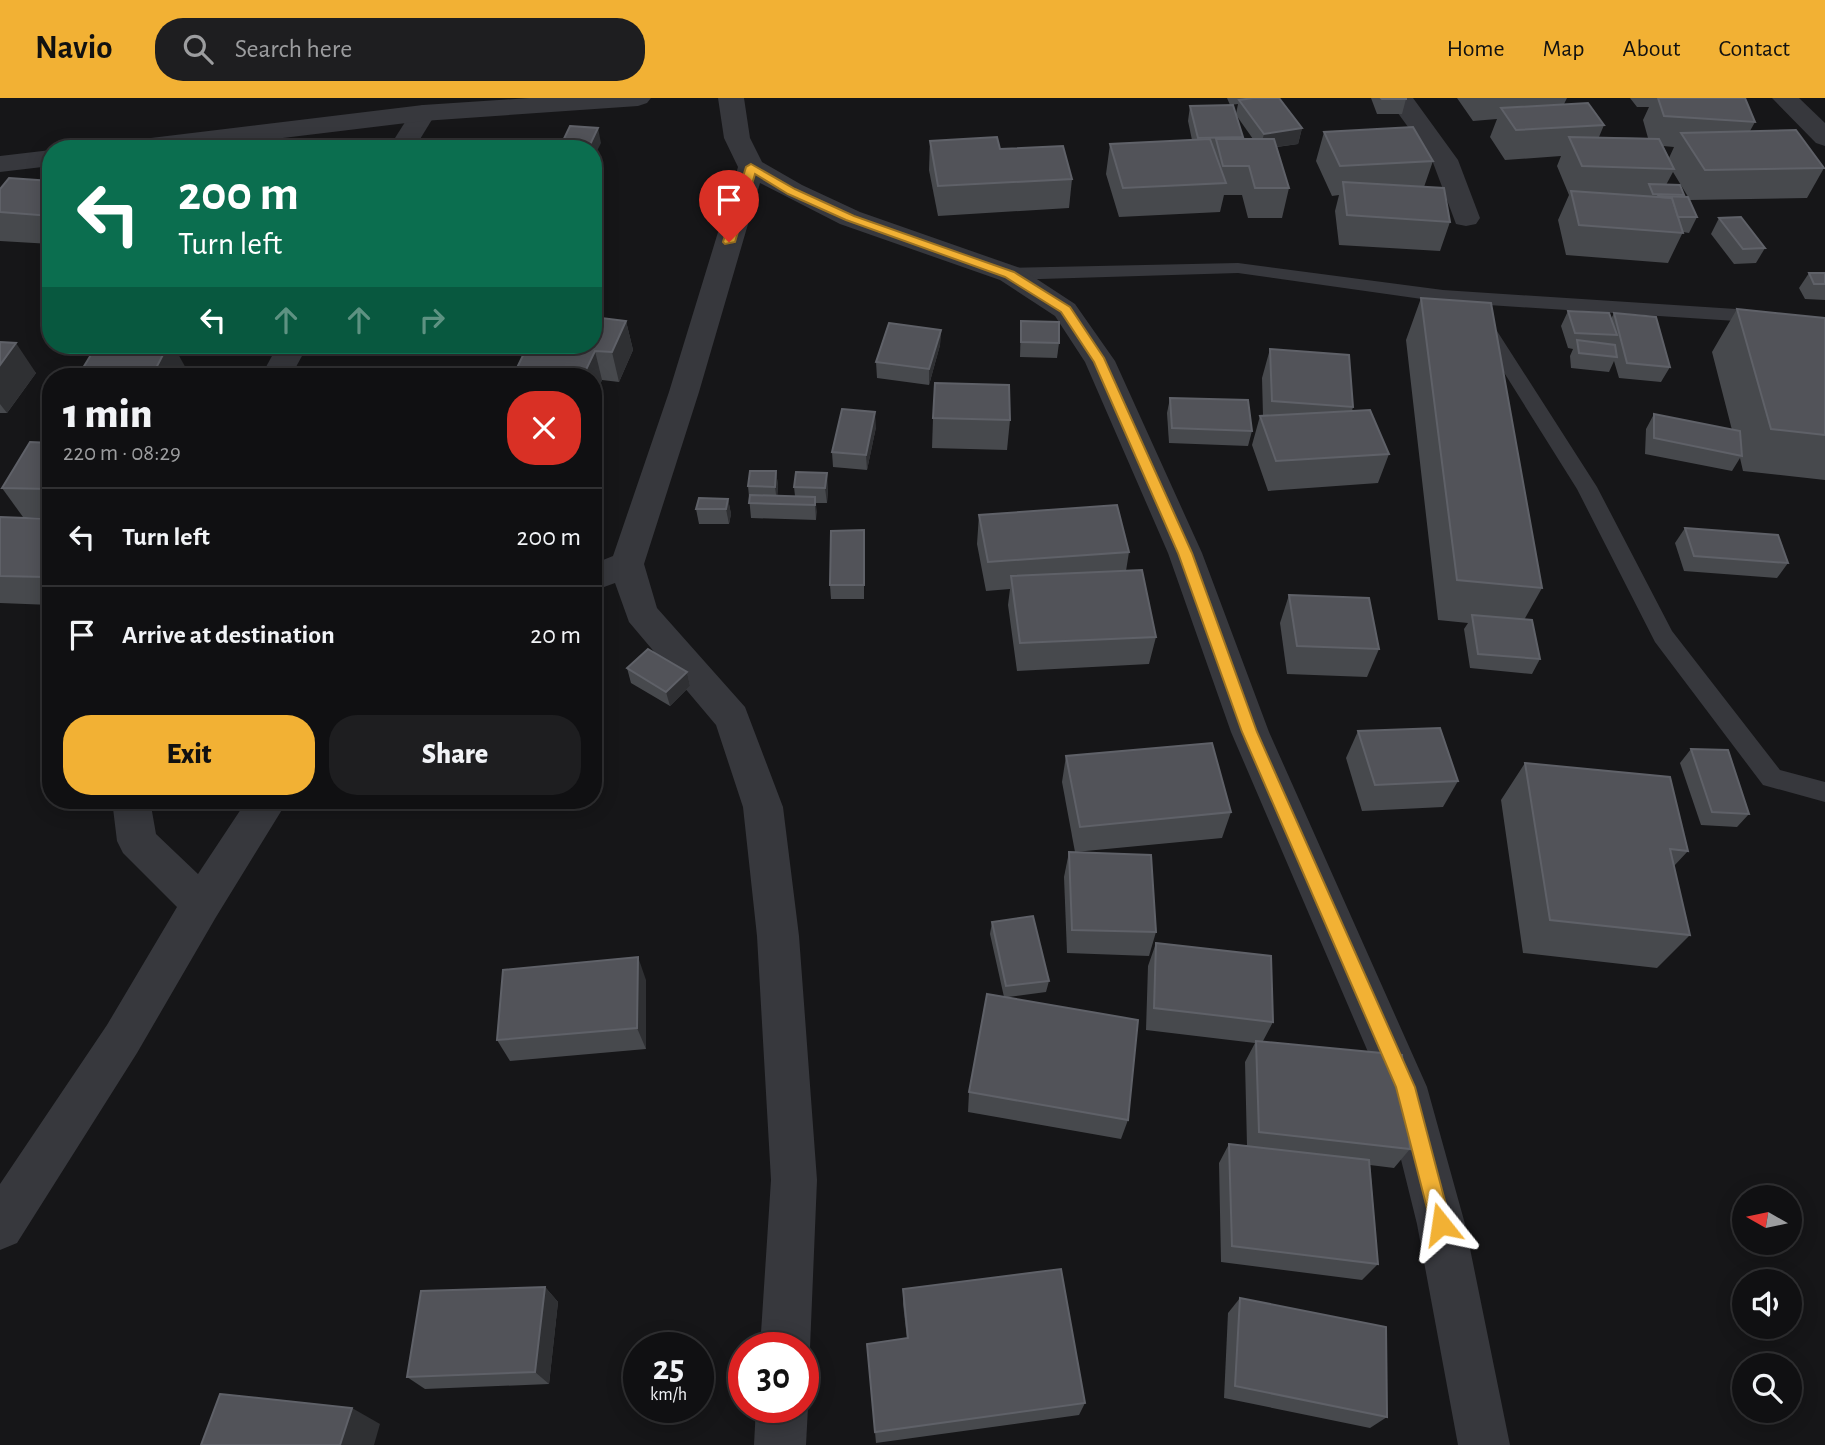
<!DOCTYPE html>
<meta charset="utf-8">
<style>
:root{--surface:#101012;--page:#1e1e20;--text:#f1f3f6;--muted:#9c9d9f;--line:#303032;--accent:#f2b134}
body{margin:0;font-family:"Alegreya Sans",sans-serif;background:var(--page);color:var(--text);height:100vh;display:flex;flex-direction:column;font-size:26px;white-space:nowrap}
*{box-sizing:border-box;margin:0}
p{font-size:23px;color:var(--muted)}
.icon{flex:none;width:38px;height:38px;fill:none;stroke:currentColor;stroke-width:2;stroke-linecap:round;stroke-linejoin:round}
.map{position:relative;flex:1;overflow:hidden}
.details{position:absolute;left:42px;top:270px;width:560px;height:441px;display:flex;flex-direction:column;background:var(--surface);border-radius:28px;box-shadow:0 4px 18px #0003,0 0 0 2px var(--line)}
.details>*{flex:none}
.hud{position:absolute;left:42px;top:42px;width:560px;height:214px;border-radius:28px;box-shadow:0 4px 18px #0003,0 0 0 2px var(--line);background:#0b6e4f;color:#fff;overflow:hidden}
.needle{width:46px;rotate:279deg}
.buttons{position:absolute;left:1732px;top:1087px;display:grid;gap:14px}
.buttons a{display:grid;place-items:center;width:70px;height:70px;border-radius:50%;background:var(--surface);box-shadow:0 4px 18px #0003,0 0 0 2px var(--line);font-size:35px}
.speed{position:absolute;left:623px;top:1234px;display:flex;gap:14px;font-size:35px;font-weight:700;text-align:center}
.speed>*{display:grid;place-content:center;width:91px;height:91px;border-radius:50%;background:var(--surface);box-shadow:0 4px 18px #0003,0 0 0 2px var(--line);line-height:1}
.speed small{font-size:18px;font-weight:400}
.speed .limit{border:10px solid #d22;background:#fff;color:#111}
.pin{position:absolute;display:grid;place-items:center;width:60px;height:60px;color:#fff;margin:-72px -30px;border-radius:50% 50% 50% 0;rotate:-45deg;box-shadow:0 0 7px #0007}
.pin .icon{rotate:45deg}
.me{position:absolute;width:77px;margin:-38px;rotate:345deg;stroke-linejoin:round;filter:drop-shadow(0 0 5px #0008)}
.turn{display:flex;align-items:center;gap:24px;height:147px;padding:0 21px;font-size:32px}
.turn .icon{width:91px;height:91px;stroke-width:2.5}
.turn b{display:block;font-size:49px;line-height:60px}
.lanes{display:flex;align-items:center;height:66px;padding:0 21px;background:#0003;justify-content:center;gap:35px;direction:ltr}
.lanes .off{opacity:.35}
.round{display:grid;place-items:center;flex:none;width:74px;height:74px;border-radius:28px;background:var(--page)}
.head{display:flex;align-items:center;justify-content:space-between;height:119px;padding:0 21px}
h1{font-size:42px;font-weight:800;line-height:52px}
.button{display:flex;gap:14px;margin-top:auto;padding:14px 21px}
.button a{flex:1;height:80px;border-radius:28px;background:var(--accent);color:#111;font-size:28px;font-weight:800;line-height:80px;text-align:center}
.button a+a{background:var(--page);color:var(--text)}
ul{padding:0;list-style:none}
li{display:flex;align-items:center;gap:21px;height:98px;padding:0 21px;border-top:2px solid var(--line)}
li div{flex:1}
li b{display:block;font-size:26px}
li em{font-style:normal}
header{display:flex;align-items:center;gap:42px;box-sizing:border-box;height:98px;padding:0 35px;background:var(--accent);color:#111}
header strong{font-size:33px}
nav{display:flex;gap:38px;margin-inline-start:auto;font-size:24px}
.search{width:490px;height:63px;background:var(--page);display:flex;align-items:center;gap:18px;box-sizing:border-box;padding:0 24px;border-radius:28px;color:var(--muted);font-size:26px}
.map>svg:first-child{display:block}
</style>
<header>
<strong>Navio</strong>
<div class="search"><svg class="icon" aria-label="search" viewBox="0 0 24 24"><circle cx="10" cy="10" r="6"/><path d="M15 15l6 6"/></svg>Search here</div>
<nav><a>Home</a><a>Map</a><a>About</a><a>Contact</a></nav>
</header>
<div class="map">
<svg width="1825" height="1347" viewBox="0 0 1825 1347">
<rect width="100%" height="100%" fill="#161618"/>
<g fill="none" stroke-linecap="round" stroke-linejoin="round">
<g fill="#37383d" fill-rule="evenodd">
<path d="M 1238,165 L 1443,192 L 1736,211 L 1825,223 L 1825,235 L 1736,223 L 1443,204 L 1238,175 L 1010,182 L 1001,176 L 1010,170 Z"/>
<path d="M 1479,222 L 1497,233 L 1597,389 L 1672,533 L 1780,672 L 1825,684 L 1825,704 L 1763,687 L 1655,544 L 1577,391 L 1483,241 L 1470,228 Z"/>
</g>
<g fill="#37383d" fill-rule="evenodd">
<path d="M 718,0 L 744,0 L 750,40 L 762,64 L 802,87 L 860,114 L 1020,170 L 1075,206 L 1115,263 L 1202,455 L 1269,634 L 1427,989 L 1465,1126 L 1510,1347 L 1458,1347 L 1417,1126 L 1383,989 L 1231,634 L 1168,455 L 1085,264 L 1055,218 L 1000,182 L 840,126 L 760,85 L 699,294 L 644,466 L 657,510 L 745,609 L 783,709 L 799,838 L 817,1082 L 810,1250 L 803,1266 L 803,1250 L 760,1250 L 771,1082 L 757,838 L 743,709 L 716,627 L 629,524 L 615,485 L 593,493 L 593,466 L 613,458 L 669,294 L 738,69 L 724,40 Z"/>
<path d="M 1387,0 L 1413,0 L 1458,62 L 1480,120 L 1476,126 L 1466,128 L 1456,126 L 1432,62 Z"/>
<path d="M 1772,0 L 1799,0 L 1825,25 L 1825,48 L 1816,45 Z"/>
<path d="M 423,7 L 432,10 L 436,15 L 414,51 L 388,51 L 414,10 Z"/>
<path d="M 278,247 L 308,247 L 291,278 L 261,278 Z"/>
<path d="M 112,702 L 150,702 L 156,736 L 198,776 L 247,702 L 288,702 L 216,819 L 137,955 L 17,1145 L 0,1152 L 0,1086 L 107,927 L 177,809 L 123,755 L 117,743 Z"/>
<path d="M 803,1299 L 808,1309 L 806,1347 L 754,1347 L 756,1309 L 803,1309 Z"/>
</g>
<g fill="#37383d" fill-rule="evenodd">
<path d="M 529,0 L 651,0 L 647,5 L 638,8 L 423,23 L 192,51 L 113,51 L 117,45 L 126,43 L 423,7 Z"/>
<path d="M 51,52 L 51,68 L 0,74 L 0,58 Z"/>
</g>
</g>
<g fill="#47494d" fill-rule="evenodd">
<path d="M 1227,0 L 1279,0 L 1302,30 L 1298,46 L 1277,49 L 1289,90 L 1282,120 L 1248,120 L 1242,97 L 1224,97 L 1220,114 L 1119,119 L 1106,76 L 1110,46 L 1192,42 L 1188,23 L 1190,8 L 1236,16 L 1238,6 L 1230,7 ZM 1237,18 L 1241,24 L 1253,41 L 1242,41 Z"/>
<path d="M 1371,0 L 1406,0 L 1406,1 L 1402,16 L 1377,16 Z"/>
<path d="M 1457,0 L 1567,0 L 1564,6 L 1604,27 L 1599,39 L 1648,40 L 1643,22 L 1649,9 L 1637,9 L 1630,0 L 1745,0 L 1755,24 L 1750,33 L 1824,70 L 1807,100 L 1690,102 L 1673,74 L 1666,87 L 1684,97 L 1683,99 L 1697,119 L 1689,135 L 1683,134 L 1668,165 L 1566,157 L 1558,122 L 1569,97 L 1557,68 L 1561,58 L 1505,62 L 1490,39 L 1497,21 L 1473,23 ZM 1663,48 L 1674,49 L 1669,60 Z"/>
<path d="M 1324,34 L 1433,63 L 1424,89 L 1450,124 L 1440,153 L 1339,147 L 1335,113 L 1339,97 L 1332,98 L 1316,63 Z"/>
<path d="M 930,43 L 1000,51 L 1072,81 L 1069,110 L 938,118 L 929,72 Z"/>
<path d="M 51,83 L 51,146 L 0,143 L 0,91 Z"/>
<path d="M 1719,120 L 1765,150 L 1756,165 L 1734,166 L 1711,136 Z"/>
<path d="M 1809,175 L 1825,175 L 1825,202 L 1805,201 L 1799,190 Z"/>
<path d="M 1421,200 L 1542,490 L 1524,522 L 1540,561 L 1532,576 L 1470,570 L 1464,531 L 1468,525 L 1438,522 L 1406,242 Z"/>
<path d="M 1737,211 L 1825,220 L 1825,382 L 1743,373 L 1740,360 L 1732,373 L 1645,356 L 1646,331 L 1654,316 L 1732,332 L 1712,254 Z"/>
<path d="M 1568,213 L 1611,221 L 1614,215 L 1670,269 L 1661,284 L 1619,280 L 1614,263 L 1609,274 L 1571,270 L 1570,258 L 1573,251 L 1568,250 L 1561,228 Z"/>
<path d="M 626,223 L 633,252 L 619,284 L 602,282 L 593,301 L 593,278 L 513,278 Z"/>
<path d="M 1021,223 L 1059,245 L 1057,260 L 1020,259 Z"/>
<path d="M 941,232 L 940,247 L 929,287 L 877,280 L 876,264 Z"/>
<path d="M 0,244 L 36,275 L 7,315 L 0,315 Z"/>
<path d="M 1270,251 L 1353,309 L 1352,313 L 1389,356 L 1378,385 L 1268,393 L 1252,347 L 1260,318 L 1263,318 L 1262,280 Z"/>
<path d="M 1170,300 L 1252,333 L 1248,348 L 1169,345 L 1167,315 Z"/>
<path d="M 933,320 L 1010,322 L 1007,352 L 932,350 Z"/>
<path d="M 876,329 L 867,372 L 833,369 L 832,354 Z"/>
<path d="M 51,345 L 51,420 L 23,419 L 2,390 Z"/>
<path d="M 776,373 L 778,388 L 777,398 L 795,398 L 794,389 L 828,390 L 827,405 L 816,405 L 816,422 L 751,420 L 748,388 Z"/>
<path d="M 728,401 L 731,416 L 729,426 L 699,426 L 696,411 Z"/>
<path d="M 979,417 L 1129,454 L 1126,473 L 1156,539 L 1149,566 L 1017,573 L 1008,507 L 1010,491 L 986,493 L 977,446 Z"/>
<path d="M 0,419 L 51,421 L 51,507 L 0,505 Z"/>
<path d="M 1685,430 L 1788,465 L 1777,480 L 1684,473 L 1675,445 Z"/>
<path d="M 864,447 L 864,501 L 831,501 L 830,487 Z"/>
<path d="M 1289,497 L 1379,551 L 1367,579 L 1287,576 L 1280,525 Z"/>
<path d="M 627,570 L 687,574 L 690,588 L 670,608 L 631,585 Z"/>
<path d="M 1358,633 L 1458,683 L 1443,709 L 1362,713 L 1346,660 Z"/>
<path d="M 1691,651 L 1749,716 L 1737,729 L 1701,727 L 1680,665 Z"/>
<path d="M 1066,658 L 1231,714 L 1222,740 L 1075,754 L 1062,684 Z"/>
<path d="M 1525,665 L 1688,753 L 1674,768 L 1690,837 L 1657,870 L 1523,855 L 1501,702 Z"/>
<path d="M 374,702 L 469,702 L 468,707 L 377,707 Z"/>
<path d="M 1069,754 L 1156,834 L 1149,858 L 1067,855 L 1064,779 Z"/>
<path d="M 992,824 L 1049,883 L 1046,894 L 1008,899 L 1128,1022 L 1121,1041 L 968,1014 L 969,994 L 1004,899 L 990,836 Z"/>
<path d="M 1156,845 L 1273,924 L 1263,943 L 1410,1051 L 1394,1070 L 1370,1067 L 1378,1166 L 1362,1182 L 1221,1164 L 1219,1065 L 1229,1046 L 1247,1048 L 1245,964 L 1255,945 L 1146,932 L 1148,868 Z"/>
<path d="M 646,882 L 646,951 L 510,963 L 497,942 Z"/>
<path d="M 545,1189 L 558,1204 L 549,1286 L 425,1291 L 407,1279 Z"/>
<path d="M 903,1191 L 1085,1305 L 1079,1317 L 876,1345 L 867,1246 L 907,1241 L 903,1206 Z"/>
<path d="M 1240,1200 L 1387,1319 L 1370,1330 L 1224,1300 L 1228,1215 Z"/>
</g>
<g fill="#2f3033">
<path d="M 598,30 L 601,45 L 593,61 L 593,51 L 588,51 Z"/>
<path d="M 1302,30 L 1298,46 L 1260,51 L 1264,36 Z"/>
<path d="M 626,223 L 633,252 L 619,284 L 612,254 Z"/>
<path d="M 941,232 L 940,247 L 929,287 L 929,271 Z"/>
<path d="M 16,245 L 36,275 L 7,315 L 0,306 L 0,267 Z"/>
<path d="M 168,247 L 173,247 L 187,272 L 184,278 L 152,278 Z"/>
<path d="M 595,253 L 602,282 L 593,301 L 593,278 L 583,278 Z"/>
<path d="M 875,314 L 876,329 L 867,372 L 866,357 Z"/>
<path d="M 776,373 L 778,388 L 777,404 L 775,389 Z"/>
<path d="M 827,375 L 828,390 L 827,405 L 825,390 Z"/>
<path d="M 815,399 L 817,414 L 816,422 L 815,407 Z"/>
<path d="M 728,401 L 731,416 L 729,426 L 726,411 Z"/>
<path d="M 51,468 L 51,487 L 45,479 Z"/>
<path d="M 687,574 L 690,588 L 670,608 L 666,594 Z"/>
<path d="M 638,859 L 646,882 L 646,951 L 637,930 Z"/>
<path d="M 545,1189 L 558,1204 L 549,1286 L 535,1274 Z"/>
<path d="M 352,1310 L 380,1326 L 374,1347 L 340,1347 Z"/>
</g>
<g fill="#525359" stroke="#5f6168" stroke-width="2">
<path d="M 1253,0 L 1279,0 L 1302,30 L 1264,36 L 1239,2 Z"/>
<path d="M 1381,0 L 1406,0 L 1406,1 L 1382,1 Z"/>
<path d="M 1658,0 L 1745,0 L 1755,24 L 1664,18 Z"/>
<path d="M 1588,5 L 1604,27 L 1516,32 L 1501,10 Z"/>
<path d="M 1233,7 L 1243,39 L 1198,40 L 1190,8 Z"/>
<path d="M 570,28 L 598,30 L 588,51 L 559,51 Z"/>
<path d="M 1413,29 L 1433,63 L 1340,68 L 1324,34 Z"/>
<path d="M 1796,32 L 1824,70 L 1705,72 L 1681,35 Z"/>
<path d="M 997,39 L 1000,51 L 1063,48 L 1072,81 L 938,88 L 930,43 Z"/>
<path d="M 1569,39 L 1659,41 L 1674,71 L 1582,68 Z"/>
<path d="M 1210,41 L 1226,85 L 1123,90 L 1110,46 Z"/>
<path d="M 1216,41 L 1274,41 L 1289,90 L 1255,90 L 1249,68 L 1223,68 Z"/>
<path d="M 424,48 L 479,51 L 423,51 Z"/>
<path d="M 9,80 L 51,83 L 51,118 L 0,114 L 0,91 Z"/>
<path d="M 1343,84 L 1444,90 L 1450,124 L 1347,117 Z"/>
<path d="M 1649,86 L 1680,87 L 1684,97 L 1653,96 Z"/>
<path d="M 1571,93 L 1672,100 L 1683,135 L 1579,127 Z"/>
<path d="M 1659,98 L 1688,99 L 1697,119 L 1678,119 L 1672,100 L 1660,99 Z"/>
<path d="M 1741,119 L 1765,150 L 1743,151 L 1719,120 Z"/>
<path d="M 1809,175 L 1825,175 L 1825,186 L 1814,186 Z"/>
<path d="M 1421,200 L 1491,205 L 1542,490 L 1457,482 Z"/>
<path d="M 1737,211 L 1825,220 L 1825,337 L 1771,331 Z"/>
<path d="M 1568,213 L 1609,215 L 1617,237 L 1575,235 Z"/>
<path d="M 1614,215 L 1656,219 L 1670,269 L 1627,265 Z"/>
<path d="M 593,219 L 626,223 L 612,254 L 595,253 L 583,278 L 513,278 L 528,247 L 593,247 Z"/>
<path d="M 1021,223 L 1059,224 L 1059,245 L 1021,244 Z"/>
<path d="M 889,225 L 941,232 L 929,271 L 876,264 Z"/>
<path d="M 1577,242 L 1615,247 L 1617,259 L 1579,255 Z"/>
<path d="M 0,244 L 16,245 L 0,267 Z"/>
<path d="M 97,247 L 168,247 L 152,278 L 78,278 Z"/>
<path d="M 1270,251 L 1349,257 L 1353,309 L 1272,303 Z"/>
<path d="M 935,285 L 1009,287 L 1010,322 L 933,320 Z"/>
<path d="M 1170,300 L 1248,302 L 1252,333 L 1172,330 Z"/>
<path d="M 842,311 L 875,314 L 866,357 L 832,354 Z"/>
<path d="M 1370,312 L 1389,356 L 1276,363 L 1260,318 Z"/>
<path d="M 1654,316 L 1740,333 L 1742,358 L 1654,340 Z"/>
<path d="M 30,344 L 51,345 L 51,391 L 2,390 Z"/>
<path d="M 750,373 L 776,373 L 775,389 L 748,388 Z"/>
<path d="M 796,374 L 827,375 L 825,390 L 794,389 Z"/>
<path d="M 750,397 L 815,399 L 815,407 L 749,405 Z"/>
<path d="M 699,400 L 728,401 L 726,411 L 696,411 Z"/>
<path d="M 1117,407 L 1129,454 L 988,464 L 979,417 Z"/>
<path d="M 0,419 L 51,421 L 51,468 L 45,479 L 0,478 Z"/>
<path d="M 1685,430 L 1778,437 L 1788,465 L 1694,458 Z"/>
<path d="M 864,432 L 864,487 L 830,487 L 831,433 Z"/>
<path d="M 1142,472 L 1156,539 L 1020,545 L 1011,478 Z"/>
<path d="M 1289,497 L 1369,500 L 1379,551 L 1297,548 Z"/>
<path d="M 1472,517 L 1532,522 L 1540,561 L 1478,556 Z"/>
<path d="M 648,551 L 687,574 L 666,594 L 627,570 Z"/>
<path d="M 1440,630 L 1458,683 L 1375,687 L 1358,633 Z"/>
<path d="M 1212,645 L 1231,714 L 1080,729 L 1066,658 Z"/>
<path d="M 1691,651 L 1728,652 L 1749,716 L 1712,714 Z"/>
<path d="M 1525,665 L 1670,679 L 1688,753 L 1670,751 L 1690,837 L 1550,822 Z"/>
<path d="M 1069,754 L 1151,757 L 1156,834 L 1072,832 Z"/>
<path d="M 1033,818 L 1049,883 L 1006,888 L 992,824 Z"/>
<path d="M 1156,845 L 1271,858 L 1273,924 L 1154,910 Z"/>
<path d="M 638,859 L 637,930 L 497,942 L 503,872 Z"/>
<path d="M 987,896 L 1138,922 L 1128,1022 L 969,994 Z"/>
<path d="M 1256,943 L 1402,957 L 1410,1051 L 1259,1034 Z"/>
<path d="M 1229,1046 L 1369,1062 L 1378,1166 L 1232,1148 Z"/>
<path d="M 1061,1171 L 1085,1305 L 875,1334 L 867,1246 L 908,1240 L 903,1191 Z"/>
<path d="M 545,1189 L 535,1274 L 407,1279 L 421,1193 Z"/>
<path d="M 1240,1200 L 1386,1229 L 1387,1319 L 1235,1288 Z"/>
<path d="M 220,1296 L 352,1310 L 340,1347 L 201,1347 Z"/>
</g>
<path fill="#f2b134" stroke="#9d7322" stroke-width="2" d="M 751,66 L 795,91 L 854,118 L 1014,174 L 1070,209 L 1104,260 L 1192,455 L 1257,634 L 1415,989 L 1451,1126 L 1448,1133 L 1441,1135 L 1434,1133 L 1431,1126 L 1396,989 L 1242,634 L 1178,455 L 1094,264 L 1061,214 L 1005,179 L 846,122 L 788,96 L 755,76 L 735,144 L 725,146 L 723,144 L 746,69 Z"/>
</svg>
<div class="buttons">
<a><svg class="needle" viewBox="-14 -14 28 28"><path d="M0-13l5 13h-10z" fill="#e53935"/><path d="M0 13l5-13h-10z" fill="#9c9d9f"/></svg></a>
<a><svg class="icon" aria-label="sound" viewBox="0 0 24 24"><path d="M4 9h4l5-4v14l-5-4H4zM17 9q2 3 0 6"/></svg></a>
<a><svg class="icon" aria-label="search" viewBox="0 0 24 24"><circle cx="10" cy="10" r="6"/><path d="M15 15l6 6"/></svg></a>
</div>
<div class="speed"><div>25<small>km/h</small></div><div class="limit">30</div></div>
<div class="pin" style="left:729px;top:144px;background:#d93025"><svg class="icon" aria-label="arrive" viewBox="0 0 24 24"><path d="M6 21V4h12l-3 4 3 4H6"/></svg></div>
<svg class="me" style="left:1441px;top:1126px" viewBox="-20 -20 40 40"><path d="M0-17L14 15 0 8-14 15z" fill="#f2b134" stroke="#fff" stroke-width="4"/></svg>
<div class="hud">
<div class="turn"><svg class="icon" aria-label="left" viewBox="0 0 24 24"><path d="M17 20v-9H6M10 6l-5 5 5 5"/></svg><div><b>200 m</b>Turn left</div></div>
<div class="lanes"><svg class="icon" aria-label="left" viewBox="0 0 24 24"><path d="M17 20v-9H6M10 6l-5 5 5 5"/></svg><svg class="icon off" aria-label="ahead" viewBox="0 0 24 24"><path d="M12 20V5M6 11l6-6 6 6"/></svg><svg class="icon off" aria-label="ahead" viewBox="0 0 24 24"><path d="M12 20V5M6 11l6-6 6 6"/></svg><svg class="icon off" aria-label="right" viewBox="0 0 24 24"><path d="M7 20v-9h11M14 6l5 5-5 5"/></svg></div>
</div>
<section class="details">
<div class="head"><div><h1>1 min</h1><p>220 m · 08:29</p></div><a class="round" style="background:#d93025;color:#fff"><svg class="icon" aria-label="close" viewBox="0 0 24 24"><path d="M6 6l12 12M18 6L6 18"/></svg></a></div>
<ul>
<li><svg class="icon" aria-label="left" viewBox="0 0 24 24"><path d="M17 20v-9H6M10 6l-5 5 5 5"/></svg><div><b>Turn left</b></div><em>200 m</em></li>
<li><svg class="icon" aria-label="arrive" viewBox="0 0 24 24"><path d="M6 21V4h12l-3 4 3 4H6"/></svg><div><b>Arrive at destination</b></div><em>20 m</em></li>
</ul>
<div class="button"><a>Exit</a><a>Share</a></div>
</section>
</div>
